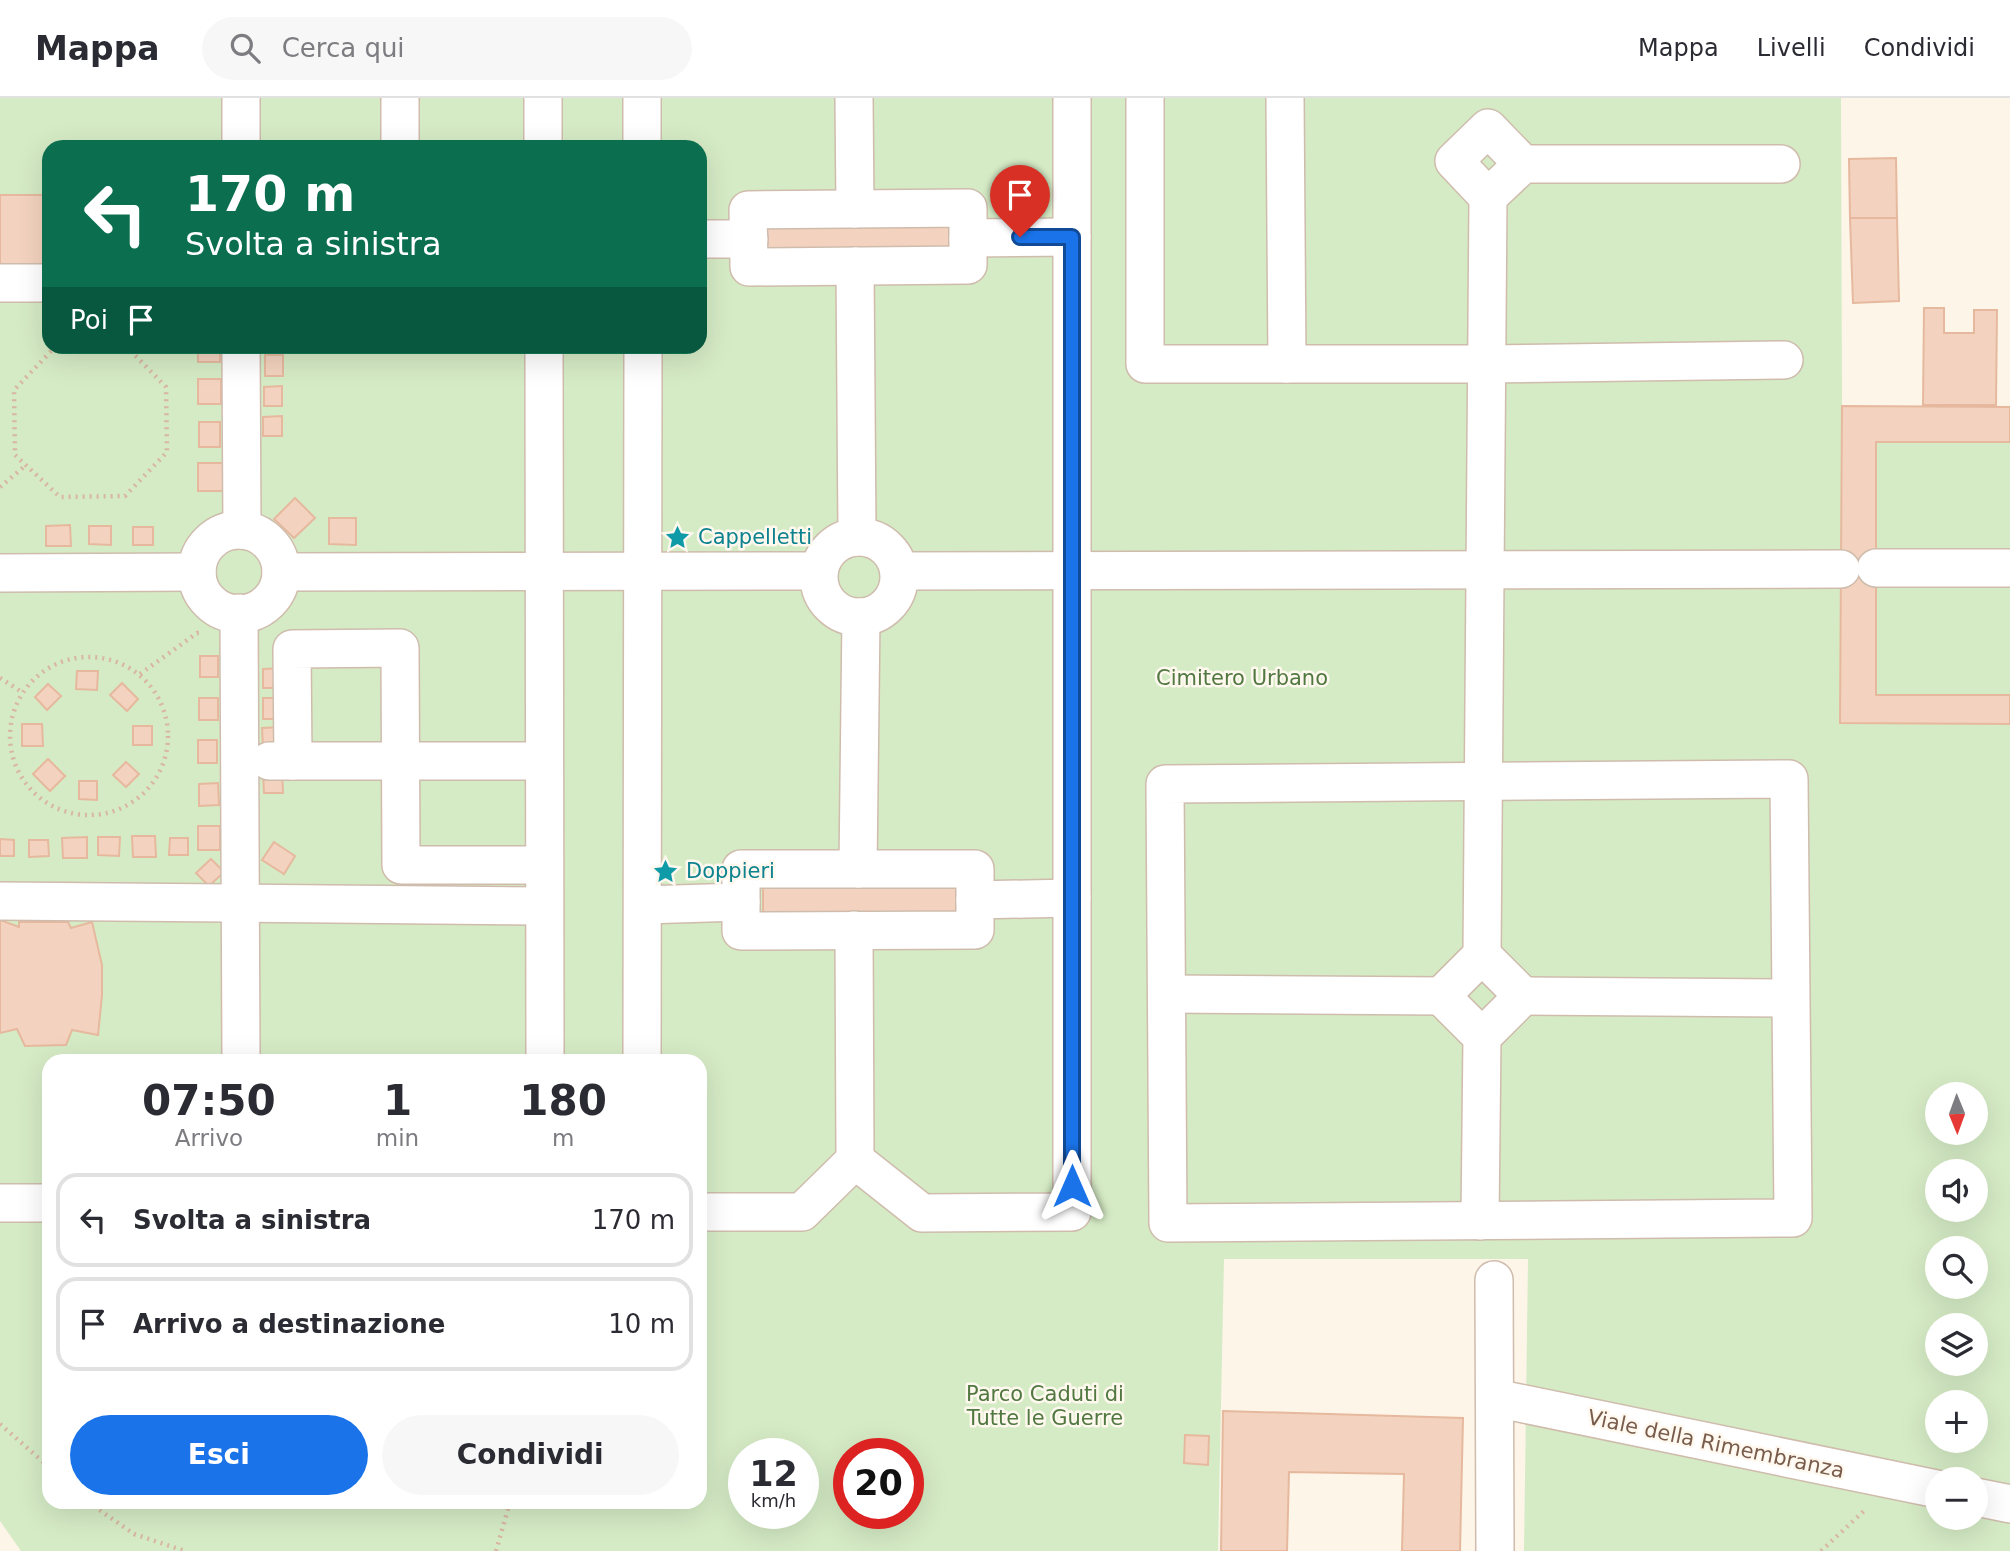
<!DOCTYPE html>
<html lang="it">
<meta charset="utf-8">
<style>
:root{--surface:#fff;--page:#f7f7f7;--text:#2b2b33;--muted:#7c7c81;--line:#e1e1e2;--accent:#1a73e8}
body{margin:0;font-family:"DejaVu Sans",sans-serif;background:var(--page);color:var(--text);height:100vh;display:flex;flex-direction:column;font-size:26px;white-space:nowrap}
*{box-sizing:border-box;margin:0}
p{font-size:23px;color:var(--muted)}
.icon{flex:none;width:38px;height:38px;fill:none;stroke:currentColor;stroke-width:2;stroke-linecap:round;stroke-linejoin:round}
.map{position:relative;flex:1;overflow:hidden}
.drawer{position:absolute;left:42px;top:956px;width:665px;height:455px;display:flex;flex-direction:column;background:var(--surface);border-radius:21px;box-shadow:0 7px 28px #0002}
.drawer>*{flex:none}
.guide{position:absolute;left:42px;top:42px;width:665px;height:214px;border-radius:21px;box-shadow:0 7px 28px #0002;background:#0b6e4f;color:#fff;overflow:hidden}
.needle{width:46px;rotate:179deg}
.controls{position:absolute;left:1925px;top:984px;display:grid;gap:14px}
.controls a{display:grid;place-items:center;width:63px;height:63px;border-radius:50%;background:var(--surface);box-shadow:0 7px 28px #0002;font-size:35px}
.speed{position:absolute;left:728px;top:1340px;display:flex;gap:14px;font-size:35px;font-weight:700;text-align:center}
.speed>*{display:grid;place-content:center;width:91px;height:91px;border-radius:50%;background:var(--surface);box-shadow:0 7px 28px #0002;line-height:1}
.speed small{font-size:18px;font-weight:400}
.speed .limit{border:10px solid #d22;background:#fff;color:#111}
.pin{position:absolute;display:grid;place-items:center;width:60px;height:60px;color:#fff;margin:-72px -30px;border-radius:50% 50% 50% 0;rotate:-45deg;box-shadow:0 0 7px #0007}
.pin .icon{rotate:45deg}
.me{position:absolute;width:77px;margin:-38px;rotate:0deg;stroke-linejoin:round;filter:drop-shadow(0 0 5px #0008)}
.turn{display:flex;align-items:center;gap:24px;height:147px;padding:0 28px;font-size:32px}
.turn .icon{width:91px;height:91px;stroke-width:2.5}
.turn b{display:block;font-size:49px;line-height:60px}
.then{display:flex;align-items:center;height:66px;padding:0 28px;background:#0003;gap:14px;font-size:26px}
.eta{display:flex;justify-content:space-evenly;align-items:center;height:119px;text-align:center}
.eta b{font-size:42px;font-weight:800;line-height:49px}
.cta{display:flex;gap:14px;margin-top:auto;padding:14px 28px}
.cta a{flex:1;height:80px;border-radius:42px;background:var(--accent);color:#fff;font-size:28px;font-weight:800;line-height:80px;text-align:center}
.cta a+a{background:var(--page);color:var(--text)}
ul{padding:0;list-style:none}
li{display:flex;align-items:center;gap:21px;height:94px;margin:0 14px 10px;padding:0 14px;border:4px solid var(--line);border-radius:21px}
li div{flex:1}
li b{display:block;font-size:26px}
li em{font-style:normal}
header{display:flex;align-items:center;gap:42px;box-sizing:border-box;height:98px;padding:0 35px;background:var(--surface);border-bottom:2px solid var(--line)}
header strong{font-size:33px}
nav{display:flex;gap:38px;margin-inline-start:auto;font-size:24px}
.search{width:490px;height:63px;background:var(--page);display:flex;align-items:center;gap:18px;box-sizing:border-box;padding:0 24px;border-radius:38px;color:var(--muted);font-size:26px}
.map>svg:first-child{display:block}
</style>
<header>
<strong>Mappa</strong>
<div class="search"><svg class="icon" aria-label="search" viewBox="0 0 24 24"><circle cx="10" cy="10" r="6"/><path d="M15 15l6 6"/></svg>Cerca qui</div>
<nav><a>Mappa</a><a>Livelli</a><a>Condividi</a></nav>
</header>
<div class="map">
<svg width="2010" height="1453" viewBox="0 0 2010 1453">
<rect width="100%" height="100%" fill="#fdf5e8"/>
<path fill="#d5ebc5" fill-rule="evenodd" d="M 0,0 L 1841,0 L 1842,308 L 2010,309 L 2010,1453 L 1524,1453 L 1528,1161 L 1224,1161 L 1218,1453 L 21,1453 L 0,1423 ZM 49,49 L 700,49 L 700,248 L 49,248 ZM 49,962 L 700,962 L 700,1404 L 49,1404 ZM 1937,996 L 1976,996 L 1976,1034 L 1937,1034 ZM 1937,1073 L 1976,1073 L 1976,1111 L 1937,1111 ZM 1937,1150 L 1976,1150 L 1976,1188 L 1937,1188 ZM 1937,1227 L 1976,1227 L 1976,1265 L 1937,1265 ZM 1937,1304 L 1976,1304 L 1976,1342 L 1937,1342 ZM 744,1356 L 803,1356 L 803,1416 L 744,1416 ZM 849,1356 L 908,1356 L 908,1416 L 849,1416 ZM 1937,1381 L 1976,1381 L 1976,1419 L 1937,1419 Z"/>
<g fill="#f3d3bf" stroke="#e6b99f" stroke-width="2">
<path d="M 1896,60 L 1897,120 L 1850,120 L 1849,61 Z"/>
<rect x="0" y="97" width="49" height="69"/>
<path d="M 956,118 L 956,152 L 765,153 L 765,119 Z"/>
<path d="M 1850,120 L 1897,120 L 1899,203 L 1853,205 Z"/>
<path d="M 1924,210 L 1944,210 L 1944,235 L 1974,235 L 1974,212 L 1997,212 L 1996,307 L 1923,307 Z"/>
<rect x="198" y="248" width="22" height="16"/>
<rect x="265" y="257" width="18" height="21"/>
<rect x="198" y="281" width="23" height="25"/>
<path d="M 282,288 L 282,308 L 264,308 L 264,289 Z"/>
<path d="M 1842,308 L 2010,309 L 2010,344 L 1876,344 L 1876,597 L 2010,597 L 2010,626 L 1840,625 Z"/>
<path d="M 282,318 L 282,338 L 263,338 L 263,319 Z"/>
<rect x="199" y="324" width="21" height="25"/>
<rect x="198" y="365" width="25" height="28"/>
<path d="M 295,400 L 315,420 L 294,440 L 274,421 Z"/>
<path d="M 329,420 L 356,420 L 356,447 L 329,446 Z"/>
<path d="M 70,427 L 71,448 L 46,448 L 46,428 Z"/>
<path d="M 89,428 L 111,428 L 111,447 L 89,446 Z"/>
<rect x="133" y="429" width="20" height="18"/>
<rect x="200" y="558" width="18" height="21"/>
<path d="M 282,570 L 282,590 L 263,590 L 263,571 Z"/>
<path d="M 77,573 L 98,573 L 97,592 L 76,591 Z"/>
<path d="M 122,585 L 138,601 L 127,613 L 110,597 Z"/>
<path d="M 48,586 L 61,598 L 47,612 L 35,599 Z"/>
<rect x="199" y="600" width="19" height="22"/>
<rect x="263" y="600" width="19" height="21"/>
<path d="M 22,626 L 42,626 L 43,648 L 22,648 Z"/>
<rect x="133" y="628" width="19" height="19"/>
<path d="M 282,629 L 282,649 L 263,649 L 262,630 Z"/>
<rect x="198" y="642" width="19" height="23"/>
<path d="M 48,661 L 65,678 L 50,693 L 33,676 Z"/>
<path d="M 126,664 L 139,676 L 126,689 L 113,677 Z"/>
<path d="M 282,673 L 283,695 L 264,695 L 263,674 Z"/>
<path d="M 79,683 L 97,683 L 97,702 L 79,701 Z"/>
<path d="M 218,685 L 219,707 L 199,708 L 199,686 Z"/>
<rect x="198" y="728" width="22" height="24"/>
<path d="M 132,738 L 155,738 L 156,759 L 133,759 Z"/>
<path d="M 87,739 L 87,760 L 63,760 L 62,740 Z"/>
<path d="M 98,739 L 120,739 L 119,758 L 98,757 Z"/>
<path d="M 170,740 L 188,740 L 188,757 L 169,757 Z"/>
<path d="M 0,741 L 14,742 L 14,758 L 0,758 Z"/>
<path d="M 29,742 L 48,742 L 49,758 L 29,759 Z"/>
<path d="M 274,744 L 295,758 L 284,776 L 262,762 Z"/>
<path d="M 211,761 L 224,774 L 209,788 L 196,775 Z"/>
<path d="M 763,788 L 957,789 L 957,822 L 763,821 Z"/>
<path d="M 0,822 L 19,829 L 19,824 L 68,824 L 71,830 L 92,824 L 102,867 L 102,897 L 98,937 L 72,932 L 66,947 L 25,948 L 17,931 L 0,935 Z"/>
<path d="M 1223,1313 L 1463,1320 L 1460,1453 L 1402,1453 L 1404,1376 L 1289,1374 L 1287,1453 L 1221,1453 Z"/>
<path d="M 1185,1337 L 1209,1338 L 1208,1367 L 1184,1365 Z"/>
</g>
<g fill="none" stroke-linecap="round" stroke-linejoin="round">
<defs>
<g id="minor">
<path d="M 543,0 L 543,49"/>
<path d="M 642,0 L 642,49"/>
<path d="M 854,0 L 855,111"/>
<path d="M 1145,0 L 1145,266 L 1487,266 L 1784,262"/>
<path d="M 1285,0 L 1287,266"/>
<path d="M 241,49 L 241,0"/>
<path d="M 400,49 L 400,0"/>
<path d="M 1523,66 L 1488,30 L 1454,63 L 1488,99 L 1523,66 L 1781,66"/>
<path d="M 968,110 L 968,167 L 749,169 L 748,112 Z"/>
<path d="M 968,140 L 1072,139"/>
<path d="M 700,141 L 749,141"/>
<path d="M 855,168 L 857,439"/>
<path d="M 0,185 L 49,185"/>
<path d="M 241,248 L 242,432"/>
<path d="M 544,248 L 545,962"/>
<circle cx="239" cy="474" r="42"/>
<circle cx="859" cy="479" r="40"/>
<path d="M 1876,470 L 2010,470"/>
<path d="M 899,473 L 1841,471"/>
<path d="M 281,474 L 819,473"/>
<path d="M 0,475 L 197,474"/>
<path d="M 239,515 L 241,962"/>
<path d="M 269,663 L 544,663"/>
<path d="M 293,663 L 292,551 L 400,550 L 401,767 L 544,767"/>
<path d="M 1789,681 L 1793,1120 L 1168,1125 L 1165,686 Z"/>
<path d="M 741,771 L 975,771 L 975,832 L 741,833 Z"/>
<path d="M 858,771 L 861,519"/>
<path d="M 975,802 L 1072,800"/>
<path d="M 0,803 L 544,808"/>
<path d="M 643,807 L 741,804"/>
<path d="M 854,832 L 855,1062"/>
<path d="M 1482,857 L 1488,99"/>
<path d="M 1167,896 L 1441,898"/>
<path d="M 1523,898 L 1790,900"/>
<path d="M 642,962 L 643,248"/>
<path d="M 0,1105 L 49,1105"/>
<path d="M 700,1114 L 802,1114 L 855,1062 L 922,1115 L 1072,1114 L 1072,0"/>
<path d="M 1480,1123 L 1482,939 L 1523,898 L 1482,857 L 1441,898 L 1482,939"/>
<path d="M 1494,1182 L 1495,1453"/>
<path d="M 1495,1300 L 1937,1391"/>
<path d="M 1976,1399 L 2010,1406"/>
</g>
</defs>
<use href="#minor" stroke="#cfbcad" stroke-width="40"/>
<g stroke="#d8b6a1" stroke-width="4.5" stroke-dasharray="2 5" stroke-linecap="butt">
<path d="M 56,248 L 14,292 L 15,357 L 60,399 L 125,398 L 167,354 L 166,289 L 126,248"/>
<path d="M 0,389 L 26,367"/>
<circle cx="89" cy="638" r="79"/>
<path d="M 140,576 L 197,535 L 203,535"/>
<path d="M 0,580 L 22,594"/>
<path d="M 0,1326 L 49,1369"/>
<path d="M 88,1404 L 134,1436 L 185,1453"/>
<path d="M 496,1453 L 510,1404"/>
<path d="M 1821,1453 L 1864,1413"/>
</g>
<use href="#minor" stroke="#fff" stroke-width="37"/>
</g>
<g fill="none" stroke-linecap="round" stroke-linejoin="round">
<defs>
<path id="route" d="M 1020,139 L 1072,139 L 1072,1088"/>
</defs>
<use href="#route" stroke="#114b97" stroke-width="18"/>
<use href="#route" stroke="#1a73e8" stroke-width="12"/>
</g>
<defs>
<symbol id="sight-bare" viewBox="-9 -9 18 18"><path d="M0-6L1.8-2.2L6-1.7L2.9 1.2L3.7 5.4L0 3.3L-3.7 5.4L-2.9 1.2L-6-1.7L-1.8-2.2Z" fill="#0f9aa8" stroke="#fff8ef" stroke-width="2.5" paint-order="stroke"/></symbol>
</defs>
<g fill-rule="evenodd">
<use href="#sight-bare" x="660" y="422" width="35" height="35"/>
<use href="#sight-bare" x="648" y="756" width="35" height="35"/>
</g>
<g text-anchor="middle" dominant-baseline="central" stroke-width="5" stroke-linejoin="round" paint-order="stroke">
<g font-size="21" fill="#0d838f" stroke="#fff8ef" text-anchor="start">
<text x="698" y="439">Cappelletti</text>
<text x="686" y="773">Doppieri</text>
</g>
<g font-size="21" fill="#517840" stroke="#fff8ef">
<text x="1242" y="580">Cimitero Urbano</text>
<text x="1045" y="1296">Parco Caduti di<tspan x="1045" dy="24">Tutte le Guerre</tspan></text>
</g>
<g font-size="21" fill="#785b4b" stroke="#fff8ef">
<text transform="translate(1716 1346) rotate(12)">Viale della Rimembranza</text>
</g>
</g>
</svg>
<div class="controls">
<a><svg class="needle" viewBox="-14 -14 28 28"><path d="M0-13l5 13h-10z" fill="#e53935"/><path d="M0 13l5-13h-10z" fill="#7c7c81"/></svg></a>
<a><svg class="icon" aria-label="sound" viewBox="0 0 24 24"><path d="M4 9h4l5-4v14l-5-4H4zM17 9q2 3 0 6"/></svg></a>
<a><svg class="icon" aria-label="search" viewBox="0 0 24 24"><circle cx="10" cy="10" r="6"/><path d="M15 15l6 6"/></svg></a>
<a><svg class="icon" aria-label="layers" viewBox="0 0 24 24"><path d="M12 4l9 5-9 5-9-5zM3 14l9 5 9-5"/></svg></a>
<a>+</a>
<a>−</a>
</div>
<div class="speed"><div>12<small>km/h</small></div><div class="limit">20</div></div>
<div class="pin" style="left:1020px;top:139px;background:#d93025"><svg class="icon" aria-label="arrive" viewBox="0 0 24 24"><path d="M6 21V4h12l-3 4 3 4H6"/></svg></div>
<svg class="me" style="left:1072px;top:1088px" viewBox="-20 -20 40 40"><path d="M0-17L14 15 0 8-14 15z" fill="#1a73e8" stroke="#fff" stroke-width="4"/></svg>
<div class="guide">
<div class="turn"><svg class="icon" aria-label="left" viewBox="0 0 24 24"><path d="M17 20v-9H6M10 6l-5 5 5 5"/></svg><div><b>170 m</b>Svolta a sinistra</div></div>
<div class="then">Poi<svg class="icon" aria-label="arrive" viewBox="0 0 24 24"><path d="M6 21V4h12l-3 4 3 4H6"/></svg></div>
</div>
<section class="drawer">
<div class="eta">
<div><b>07:50</b><p>Arrivo</p></div>
<div><b>1</b><p>min</p></div>
<div><b>180</b><p>m</p></div>
</div>
<ul>
<li><svg class="icon" aria-label="left" viewBox="0 0 24 24"><path d="M17 20v-9H6M10 6l-5 5 5 5"/></svg><div><b>Svolta a sinistra</b></div><em>170 m</em></li>
<li><svg class="icon" aria-label="arrive" viewBox="0 0 24 24"><path d="M6 21V4h12l-3 4 3 4H6"/></svg><div><b>Arrivo a destinazione</b></div><em>10 m</em></li>
</ul>
<div class="cta"><a>Esci</a><a>Condividi</a></div>
</section>
</div>
